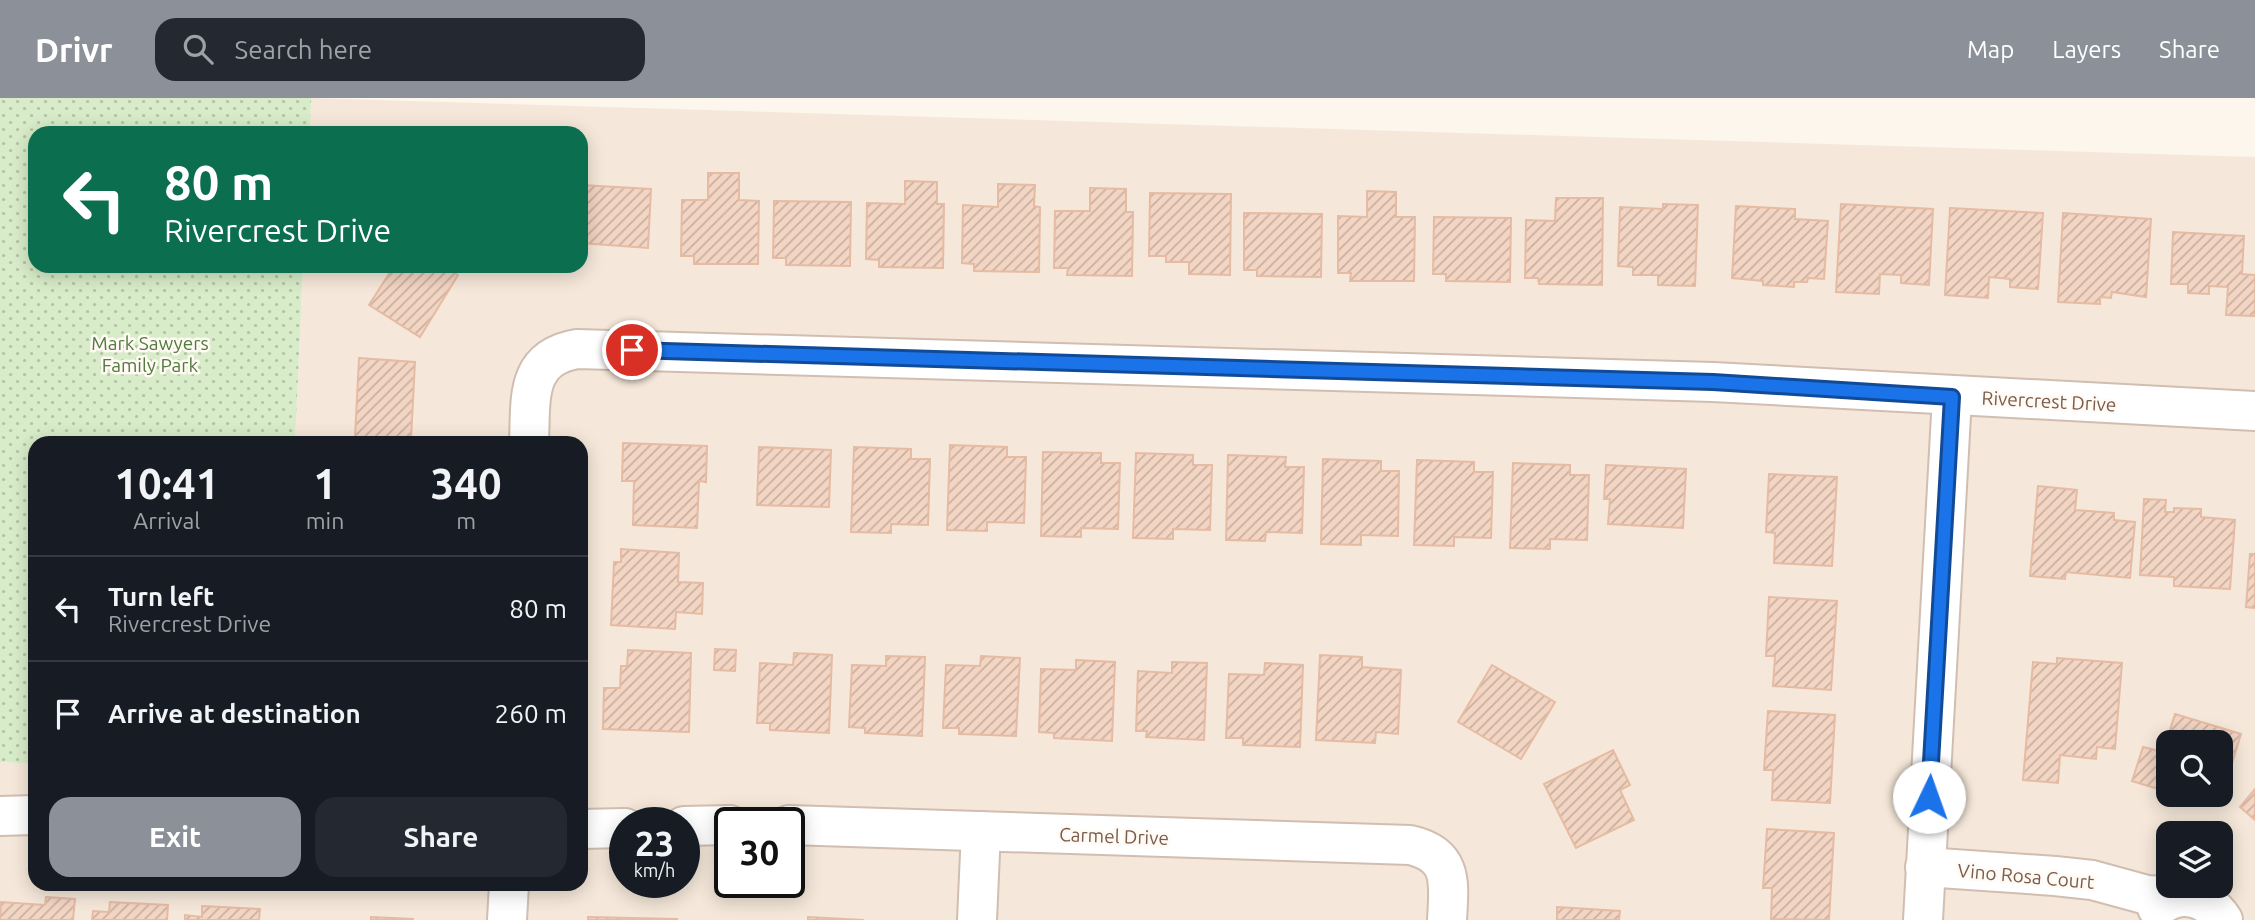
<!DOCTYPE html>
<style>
:root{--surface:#171b24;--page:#242831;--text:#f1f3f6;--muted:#9ea1a6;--line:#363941;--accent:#8c9099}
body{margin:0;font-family:Ubuntu,sans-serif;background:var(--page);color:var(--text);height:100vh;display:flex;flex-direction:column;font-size:26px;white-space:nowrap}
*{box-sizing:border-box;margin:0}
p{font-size:23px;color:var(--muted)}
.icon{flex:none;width:38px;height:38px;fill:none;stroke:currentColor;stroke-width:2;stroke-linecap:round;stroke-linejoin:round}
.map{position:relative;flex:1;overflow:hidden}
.sheet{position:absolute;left:28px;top:338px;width:560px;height:455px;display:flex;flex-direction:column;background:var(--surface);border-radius:21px;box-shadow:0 4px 18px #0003}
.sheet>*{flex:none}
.top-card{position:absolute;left:28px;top:28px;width:560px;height:147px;border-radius:21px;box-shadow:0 4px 18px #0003;background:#0b6e4f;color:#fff;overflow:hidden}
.fabs{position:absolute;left:2156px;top:632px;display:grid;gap:14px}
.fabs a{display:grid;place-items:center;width:77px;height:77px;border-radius:14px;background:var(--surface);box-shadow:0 4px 18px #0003;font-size:35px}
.speed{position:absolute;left:609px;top:709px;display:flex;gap:14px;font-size:35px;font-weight:700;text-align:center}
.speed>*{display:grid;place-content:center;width:91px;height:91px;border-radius:50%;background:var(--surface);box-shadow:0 4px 18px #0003;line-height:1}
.speed small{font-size:18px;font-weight:400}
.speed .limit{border:4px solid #111;border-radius:10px;background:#fff;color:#111}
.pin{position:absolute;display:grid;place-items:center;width:60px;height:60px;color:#fff;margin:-30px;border:4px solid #fff;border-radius:50%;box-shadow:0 2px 7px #0007}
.me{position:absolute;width:77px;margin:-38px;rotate:3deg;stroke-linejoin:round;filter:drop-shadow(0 0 5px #0008)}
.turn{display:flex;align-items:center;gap:24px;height:147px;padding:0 21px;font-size:32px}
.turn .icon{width:91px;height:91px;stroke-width:2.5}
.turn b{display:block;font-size:49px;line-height:60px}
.eta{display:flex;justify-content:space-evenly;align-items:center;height:119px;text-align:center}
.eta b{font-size:42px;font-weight:700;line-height:49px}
.button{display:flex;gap:14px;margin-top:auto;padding:14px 21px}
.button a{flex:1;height:80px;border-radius:21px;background:var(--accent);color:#fff;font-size:28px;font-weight:700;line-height:80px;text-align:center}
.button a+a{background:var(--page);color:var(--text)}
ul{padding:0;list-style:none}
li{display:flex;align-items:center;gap:21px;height:105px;padding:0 21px;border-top:2px solid var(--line)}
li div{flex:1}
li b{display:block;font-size:26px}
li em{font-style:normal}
header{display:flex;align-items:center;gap:42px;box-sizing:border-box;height:98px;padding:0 35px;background:var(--accent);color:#fff}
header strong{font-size:33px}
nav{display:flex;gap:38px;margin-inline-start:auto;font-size:24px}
.search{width:490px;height:63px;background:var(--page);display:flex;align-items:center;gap:18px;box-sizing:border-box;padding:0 24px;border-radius:21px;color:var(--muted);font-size:26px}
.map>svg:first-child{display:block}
</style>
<header>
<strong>Drivr</strong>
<div class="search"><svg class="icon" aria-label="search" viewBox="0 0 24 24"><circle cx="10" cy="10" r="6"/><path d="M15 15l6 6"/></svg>Search here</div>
<nav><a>Map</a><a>Layers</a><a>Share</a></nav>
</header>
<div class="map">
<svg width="2255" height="822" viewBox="0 0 2255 822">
<defs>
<pattern id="park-dots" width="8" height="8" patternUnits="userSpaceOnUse" patternTransform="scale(1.75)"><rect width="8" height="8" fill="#d8ecc9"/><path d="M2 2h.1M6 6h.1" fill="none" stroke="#b4c2a5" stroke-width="1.8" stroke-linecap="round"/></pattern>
<pattern id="building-hatch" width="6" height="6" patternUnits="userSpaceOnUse" patternTransform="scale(1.75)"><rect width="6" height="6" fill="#f3d5c3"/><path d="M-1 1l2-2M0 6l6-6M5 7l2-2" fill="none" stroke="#cab0a1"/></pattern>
</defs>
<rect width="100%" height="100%" fill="#fdf6ec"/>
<path fill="#f5e8da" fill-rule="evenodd" d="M 311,0 L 2255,59 L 2255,822 L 0,822 L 0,664 L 35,666 L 35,786 L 581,786 L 581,345 L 295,345 L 303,168 L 581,168 L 581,35 L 310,35 ZM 2168,644 L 2221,644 L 2221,696 L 2168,696 ZM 625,724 L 684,724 L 684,784 L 625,784 ZM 730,724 L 789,724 L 789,784 L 730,784 ZM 2168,735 L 2221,735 L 2221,788 L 2168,788 Z"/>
<path fill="url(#park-dots)" d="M 0,0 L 311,0 L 310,35 L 35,35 L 35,168 L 303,168 L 295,345 L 35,345 L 35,666 L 0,664 Z"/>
<g fill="url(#building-hatch)" stroke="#e6bba3" stroke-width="2">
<path d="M 708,75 L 739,75 L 739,102 L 759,103 L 758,166 L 694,166 L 694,158 L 681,158 L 682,102 L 708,102 Z"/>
<path d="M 905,83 L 937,84 L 937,106 L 944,106 L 943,170 L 879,169 L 879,162 L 866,161 L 867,105 L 905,106 Z"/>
<path d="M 998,86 L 1035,87 L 1034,108 L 1040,109 L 1039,174 L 974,173 L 974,166 L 962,165 L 963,107 L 998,109 Z"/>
<path d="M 581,87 L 651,91 L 648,150 L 581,145 Z"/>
<path d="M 1090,90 L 1126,91 L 1126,114 L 1133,114 L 1132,178 L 1067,177 L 1068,170 L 1054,170 L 1055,113 L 1090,113 Z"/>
<path d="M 1367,93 L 1396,94 L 1396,119 L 1415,119 L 1414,183 L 1350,183 L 1351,175 L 1338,175 L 1338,118 L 1367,119 Z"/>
<path d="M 1150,95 L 1231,96 L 1230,177 L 1189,176 L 1189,164 L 1166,164 L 1166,158 L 1149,158 Z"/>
<path d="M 1556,100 L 1603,100 L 1602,187 L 1539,186 L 1538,180 L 1525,180 L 1526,122 L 1555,123 Z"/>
<path d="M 774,103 L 851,104 L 850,168 L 786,167 L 786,160 L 773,160 Z"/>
<path d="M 1663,106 L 1698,107 L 1695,188 L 1658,187 L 1658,177 L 1633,177 L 1633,169 L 1618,168 L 1620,109 L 1663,111 Z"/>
<path d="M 1841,106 L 1933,111 L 1929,187 L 1901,185 L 1901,177 L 1880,176 L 1879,196 L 1836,194 Z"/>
<path d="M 1736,108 L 1795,111 L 1795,121 L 1828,123 L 1824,181 L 1808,180 L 1807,184 L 1794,184 L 1794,189 L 1763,187 L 1763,183 L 1732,180 Z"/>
<path d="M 1950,110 L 2043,115 L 2038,191 L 2010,189 L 2010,181 L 1989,179 L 1988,200 L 1945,197 Z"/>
<path d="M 1244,115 L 1322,116 L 1321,179 L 1257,178 L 1257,172 L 1244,172 Z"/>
<path d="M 2063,115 L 2151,121 L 2146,199 L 2112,194 L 2111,200 L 2100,199 L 2100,206 L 2058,204 Z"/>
<path d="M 1434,119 L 1511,120 L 1510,184 L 1446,183 L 1446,176 L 1433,176 Z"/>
<path d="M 2173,134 L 2244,138 L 2242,176 L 2255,177 L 2255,218 L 2226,217 L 2228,189 L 2209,188 L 2209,196 L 2188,195 L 2188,186 L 2171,186 Z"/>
<path d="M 394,168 L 443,168 L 458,177 L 420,239 L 369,207 Z"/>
<path d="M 359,260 L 415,264 L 411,341 L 355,339 Z"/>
<path d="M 623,345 L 707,348 L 706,384 L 699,383 L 697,430 L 633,427 L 634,383 L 622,383 Z"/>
<path d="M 950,347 L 1007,349 L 1007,359 L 1026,359 L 1024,425 L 987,424 L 987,433 L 947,432 Z"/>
<path d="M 759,349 L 831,352 L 829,409 L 757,407 Z"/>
<path d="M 854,349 L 911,351 L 911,361 L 930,361 L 928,427 L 891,426 L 891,435 L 851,434 Z"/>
<path d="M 1043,354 L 1101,355 L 1101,365 L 1120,365 L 1118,431 L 1081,430 L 1081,439 L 1041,438 Z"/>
<path d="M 1136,355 L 1193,357 L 1193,367 L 1212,367 L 1210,432 L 1173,431 L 1173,441 L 1133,440 Z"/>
<path d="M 1228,357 L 1286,359 L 1285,369 L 1304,369 L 1302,435 L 1266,434 L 1265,443 L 1226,442 Z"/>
<path d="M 1323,361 L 1381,363 L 1381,373 L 1399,373 L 1398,438 L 1361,437 L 1361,447 L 1321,446 Z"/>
<path d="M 1417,362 L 1474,364 L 1474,374 L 1493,374 L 1491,440 L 1454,439 L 1454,448 L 1414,447 Z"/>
<path d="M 1513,365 L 1570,367 L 1570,377 L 1589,377 L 1587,442 L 1550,441 L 1550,451 L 1510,450 Z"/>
<path d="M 1606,367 L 1686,371 L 1683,430 L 1608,426 L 1610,401 L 1604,401 Z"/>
<path d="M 1769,376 L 1837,379 L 1832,468 L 1774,465 L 1775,435 L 1766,434 Z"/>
<path d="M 2038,388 L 2077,392 L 2075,412 L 2114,415 L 2114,422 L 2135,424 L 2130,480 L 2066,474 L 2065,481 L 2030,478 Z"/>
<path d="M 2144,401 L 2166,402 L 2165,414 L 2174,414 L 2174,410 L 2201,411 L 2201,419 L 2235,422 L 2230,491 L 2174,488 L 2174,479 L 2140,477 Z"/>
<path d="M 621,451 L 679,455 L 678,484 L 703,485 L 702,516 L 676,514 L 675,531 L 611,527 L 614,464 L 621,464 Z"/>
<path d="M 2250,456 L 2255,456 L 2255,510 L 2246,509 Z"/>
<path d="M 1769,499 L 1837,503 L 1831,592 L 1773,588 L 1775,558 L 1766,558 Z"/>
<path d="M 715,551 L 736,552 L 735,573 L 714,572 Z"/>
<path d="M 628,552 L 691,555 L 689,634 L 603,631 L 604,590 L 620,590 L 621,568 L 627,568 Z"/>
<path d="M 794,555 L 832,557 L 829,635 L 770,632 L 770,625 L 757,625 L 760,565 L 793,567 Z"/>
<path d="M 1320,557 L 1362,559 L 1362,569 L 1401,572 L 1398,636 L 1376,634 L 1375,645 L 1316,642 Z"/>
<path d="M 886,558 L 925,559 L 922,638 L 865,635 L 865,630 L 849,629 L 852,567 L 886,568 Z"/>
<path d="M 981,558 L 1020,560 L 1016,638 L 959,636 L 959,630 L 943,630 L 946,567 L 980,568 Z"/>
<path d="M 2057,560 L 2122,565 L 2115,651 L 2097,649 L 2096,661 L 2060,657 L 2058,685 L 2023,682 L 2033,564 L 2057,566 Z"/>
<path d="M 1076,562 L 1115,564 L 1112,643 L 1054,640 L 1054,635 L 1039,634 L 1041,571 L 1076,572 Z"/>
<path d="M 1172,564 L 1207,565 L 1204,642 L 1146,639 L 1147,633 L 1136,633 L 1138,573 L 1172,575 Z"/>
<path d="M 1265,565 L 1303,567 L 1300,649 L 1243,647 L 1243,640 L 1226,640 L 1229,576 L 1264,577 Z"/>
<path d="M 1492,567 L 1555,604 L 1521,661 L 1458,624 Z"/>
<path d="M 1768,613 L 1835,617 L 1830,705 L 1772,702 L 1773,672 L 1764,672 Z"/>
<path d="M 2175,616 L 2241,636 L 2229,675 L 2221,673 L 2221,644 L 2168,644 L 2168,694 L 2132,683 L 2143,649 L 2163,654 Z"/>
<path d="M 1613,652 L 1630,687 L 1620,692 L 1634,722 L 1576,750 L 1544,686 Z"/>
<path d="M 2255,691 L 2255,722 L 2240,709 Z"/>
<path d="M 1767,731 L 1834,735 L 1829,822 L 1771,821 L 1772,790 L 1763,790 Z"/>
<path d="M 46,799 L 75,801 L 73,822 L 0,822 L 1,804 L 45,807 Z"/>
<path d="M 110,804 L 168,807 L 167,822 L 92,822 L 93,813 L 109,814 Z"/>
<path d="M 202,808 L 260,811 L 259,822 L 185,822 L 185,817 L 202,819 Z"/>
<path d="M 1557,809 L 1620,813 L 1619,822 L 1557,822 Z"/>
<path d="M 371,819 L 413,821 L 413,822 L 371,822 Z"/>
<path d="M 588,819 L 677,821 L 677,822 L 588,822 Z"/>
<path d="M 808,819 L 864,822 L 808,822 Z"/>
</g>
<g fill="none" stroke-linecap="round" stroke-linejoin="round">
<defs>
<g id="minor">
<path d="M 529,345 C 531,302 524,260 577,251 L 1713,284 L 2255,313"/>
<path d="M 0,718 L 35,717"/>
<path d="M 789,727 L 1410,747 C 1454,757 1449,785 1447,822"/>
<path d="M 684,728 L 730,727"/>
<path d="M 581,731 L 625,730"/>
<path d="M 1925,769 L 2055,778 L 2092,782 L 2147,797 L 2177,799"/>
<path d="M 2157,810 C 2180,791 2207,798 2223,822"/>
<path d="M 507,822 L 509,786"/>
<path d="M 977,822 L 981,733"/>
<path d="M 1923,822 L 1952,299"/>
</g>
</defs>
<use href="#minor" stroke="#d1beb0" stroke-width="42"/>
<use href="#minor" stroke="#fff" stroke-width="38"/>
</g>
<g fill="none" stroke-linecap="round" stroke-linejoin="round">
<defs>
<path id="route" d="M 632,252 L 1713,284 L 1952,299 L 1929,699"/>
</defs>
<use href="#route" stroke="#114b97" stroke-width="18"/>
<use href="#route" stroke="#1a73e8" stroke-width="12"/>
</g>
<g text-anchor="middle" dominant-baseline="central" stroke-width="5" stroke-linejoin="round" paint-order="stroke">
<g font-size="19" fill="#537a41" stroke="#fffaf3">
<text x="150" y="245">Mark Sawyers<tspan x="150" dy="22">Family Park</tspan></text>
</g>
<g font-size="19" fill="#7a5c4d" stroke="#fffaf3">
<text transform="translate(2049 303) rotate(3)">Rivercrest Drive</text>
<text transform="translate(1114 738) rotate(2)">Carmel Drive</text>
<text transform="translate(2026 778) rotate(5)">Vino Rosa Court</text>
</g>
</g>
</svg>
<div class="fabs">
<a><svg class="icon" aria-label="search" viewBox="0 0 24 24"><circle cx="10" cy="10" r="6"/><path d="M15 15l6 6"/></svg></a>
<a><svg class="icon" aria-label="layers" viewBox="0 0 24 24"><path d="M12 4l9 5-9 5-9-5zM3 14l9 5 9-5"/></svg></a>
</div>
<div class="speed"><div>23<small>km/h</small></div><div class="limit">30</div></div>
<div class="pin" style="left:632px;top:252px;background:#d93025"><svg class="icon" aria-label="arrive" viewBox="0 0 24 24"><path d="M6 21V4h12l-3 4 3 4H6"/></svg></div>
<svg class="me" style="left:1929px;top:699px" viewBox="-20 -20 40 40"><circle r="19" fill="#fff"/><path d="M0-13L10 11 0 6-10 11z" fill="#1a73e8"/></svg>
<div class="top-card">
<div class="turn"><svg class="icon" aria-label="left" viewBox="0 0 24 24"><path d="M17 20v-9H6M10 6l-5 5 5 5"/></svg><div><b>80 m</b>Rivercrest Drive</div></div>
</div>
<section class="sheet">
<div class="eta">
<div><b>10:41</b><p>Arrival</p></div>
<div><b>1</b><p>min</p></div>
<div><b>340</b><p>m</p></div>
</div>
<ul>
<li><svg class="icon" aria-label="left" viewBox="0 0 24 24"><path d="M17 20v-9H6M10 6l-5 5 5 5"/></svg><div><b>Turn left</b><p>Rivercrest Drive</p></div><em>80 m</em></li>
<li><svg class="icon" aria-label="arrive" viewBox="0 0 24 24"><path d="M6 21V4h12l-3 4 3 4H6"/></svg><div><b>Arrive at destination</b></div><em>260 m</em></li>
</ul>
<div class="button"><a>Exit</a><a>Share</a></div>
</section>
</div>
